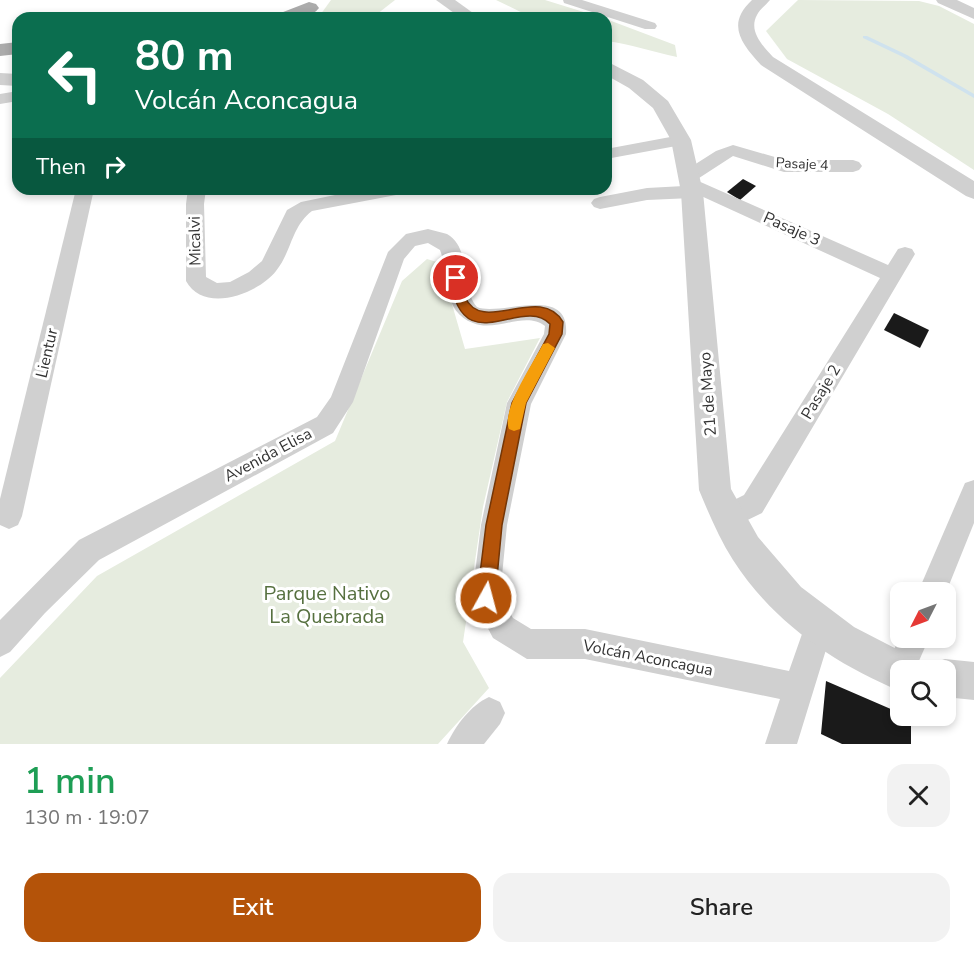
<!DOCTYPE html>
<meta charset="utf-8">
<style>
:root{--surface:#fff;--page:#f2f2f2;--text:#222;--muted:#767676;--accent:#b45309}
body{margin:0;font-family:"Nunito Sans",sans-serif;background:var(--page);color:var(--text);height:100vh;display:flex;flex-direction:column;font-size:22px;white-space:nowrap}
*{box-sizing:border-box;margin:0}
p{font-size:20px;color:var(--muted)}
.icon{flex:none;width:33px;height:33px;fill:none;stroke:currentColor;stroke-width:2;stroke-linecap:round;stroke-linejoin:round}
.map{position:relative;height:744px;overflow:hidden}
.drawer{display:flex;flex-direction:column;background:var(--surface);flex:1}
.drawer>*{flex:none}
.banner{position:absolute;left:12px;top:12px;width:600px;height:183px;border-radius:18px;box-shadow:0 3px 9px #0003;background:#0b6e4f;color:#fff;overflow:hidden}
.needle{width:39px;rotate:228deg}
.controls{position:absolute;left:890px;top:582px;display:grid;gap:12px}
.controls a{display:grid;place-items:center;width:66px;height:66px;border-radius:12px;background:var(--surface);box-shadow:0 3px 9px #0003;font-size:30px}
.pin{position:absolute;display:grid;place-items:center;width:51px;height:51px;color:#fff;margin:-26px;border:3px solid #fff;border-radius:50%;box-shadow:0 2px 6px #0007}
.me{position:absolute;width:66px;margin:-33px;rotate:7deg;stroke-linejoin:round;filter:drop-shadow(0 0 4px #0008)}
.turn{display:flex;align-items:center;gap:21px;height:126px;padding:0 24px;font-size:27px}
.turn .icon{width:78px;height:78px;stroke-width:2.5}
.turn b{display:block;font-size:42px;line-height:51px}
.then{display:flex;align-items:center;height:57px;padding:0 24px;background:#0003;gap:12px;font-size:22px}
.round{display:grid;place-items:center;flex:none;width:63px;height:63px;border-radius:18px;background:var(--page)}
.headline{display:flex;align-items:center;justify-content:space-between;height:102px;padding:0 24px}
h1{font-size:36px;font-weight:600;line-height:45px;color:#1e9e55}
.action{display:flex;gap:12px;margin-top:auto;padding:12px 24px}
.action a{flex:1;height:69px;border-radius:18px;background:var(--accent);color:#fff;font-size:24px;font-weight:600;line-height:69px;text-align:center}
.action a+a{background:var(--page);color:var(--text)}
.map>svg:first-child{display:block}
</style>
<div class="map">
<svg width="974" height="744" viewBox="0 0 974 744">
<rect width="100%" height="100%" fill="#fff"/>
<g fill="#e6ecdf">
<path d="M 331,0 L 395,0 L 372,18 L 318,18 Z"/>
<path d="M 496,0 L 545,0 L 603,18 L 533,18 Z"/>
<path d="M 798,0 L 919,1 L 939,6 L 974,24 L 974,170 L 888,114 L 787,59 L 766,31 Z"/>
<path d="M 606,19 L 675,45 L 677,57 C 653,52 630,44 606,41 Z"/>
<path d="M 427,259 L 440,263 L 465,349 L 540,338 L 507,402 L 483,507 L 463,642 L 489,688 L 438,744 L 0,744 L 0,678 L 97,576 L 335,441 L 402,281 Z"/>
</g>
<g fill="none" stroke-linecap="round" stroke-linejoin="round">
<path fill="#cfe2ee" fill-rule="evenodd" d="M 863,36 L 867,36 L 907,55 L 974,94 L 974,98 L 903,57 L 863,38 Z"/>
</g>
<g fill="#1a1a1a">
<path d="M 743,179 L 756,186 L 740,200 L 727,192 Z"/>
<path d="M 894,313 L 929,330 L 920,348 L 884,330 Z"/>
<path d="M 826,681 L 900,713 L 900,716 L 911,718 L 911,744 L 842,744 L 821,734 Z"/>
</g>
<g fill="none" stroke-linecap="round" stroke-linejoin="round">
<g fill="#d0d0d0" fill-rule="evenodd">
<path d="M 563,0 L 582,0 L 655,23 L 657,26 L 655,29 L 645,29 L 564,3 Z"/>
<path d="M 18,91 L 18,101 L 0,104 L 0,94 Z"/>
<path d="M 681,135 L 687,136 L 689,140 L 687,144 L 606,159 L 606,149 Z"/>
<path d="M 733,145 L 785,160 L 853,160 L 859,162 L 862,166 L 859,170 L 853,172 L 784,172 L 733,156 L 696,180 L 888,265 L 898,249 L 905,247 L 912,249 L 915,254 L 762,513 L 725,531 L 716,527 L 712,518 L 716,509 L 744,495 L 880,278 L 699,195 L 692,198 L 647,200 L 600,209 L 594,207 L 591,203 L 594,199 L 600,197 L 647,188 L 684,186 L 684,180 L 680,176 L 683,172 L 716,151 Z"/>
<path d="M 76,189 L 94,189 L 22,516 L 18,525 L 9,529 L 0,525 L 0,499 Z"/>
<path d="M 188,189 L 206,189 L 204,204 L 206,277 L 217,283 L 230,282 L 249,272 L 262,261 L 287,210 L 301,202 L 364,189 L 405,189 L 402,193 L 396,195 L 312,211 C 291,227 292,251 276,271 C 258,294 204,314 186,281 L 186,204 Z"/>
<path d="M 428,229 C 434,231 441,232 447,234 C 472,248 460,288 477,307 C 500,317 570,283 566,334 L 531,404 L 507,525 L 500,596 L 513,618 L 531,629 L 585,629 L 789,671 L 808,617 L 818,612 L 828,617 L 833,627 L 797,744 L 765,744 L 780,699 L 585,659 L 527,659 L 493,638 L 472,598 L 481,525 L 507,403 L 544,334 L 545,326 C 525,310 496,333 473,323 C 441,311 450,276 440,250 L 428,243 L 415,246 L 404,259 L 353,402 L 333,433 L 99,560 L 45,613 L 10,652 L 0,657 L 0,620 L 79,540 L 317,417 L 331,397 L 388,252 L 406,234 Z"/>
<path d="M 974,480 L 974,523 L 945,595 L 945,592 L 918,592 L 965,483 Z"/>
<path d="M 900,636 L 900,638 L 929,638 L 915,670 L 900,670 L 900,685 L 889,681 L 885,670 Z"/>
<path d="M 489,697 L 500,702 L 505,713 L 500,724 L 484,744 L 447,744 C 455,726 471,705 489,697 Z"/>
</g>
<g fill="#d0d0d0" fill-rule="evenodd">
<path d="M 436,0 L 455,0 L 480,18 L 461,18 Z"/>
<path d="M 752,0 L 770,0 C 766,5 760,9 757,15 C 748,31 763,46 773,57 L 974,181 L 974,199 L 966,196 L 761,65 C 741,43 726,24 752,0 Z"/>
<path d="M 936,0 L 957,0 L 974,8 L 974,19 L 938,3 Z"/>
<path d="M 606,61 L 643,80 L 668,101 L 691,140 L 703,192 L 731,489 L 758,537 L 801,587 L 854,627 L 914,658 L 919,670 L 900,670 L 900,691 C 834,664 772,621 733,560 C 719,538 709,514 699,490 L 681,192 L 671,140 L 653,108 L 629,88 L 606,75 Z"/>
<path d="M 0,73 L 18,74 L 18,86 L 0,85 Z"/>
<path d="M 945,659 L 974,662 L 974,700 L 945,697 L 945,670 L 929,670 L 931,664 Z"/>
</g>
<g fill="#ababab" fill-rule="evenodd">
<path d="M 309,2 L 316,4 L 319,8 C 309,21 290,18 275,18 L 278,14 Z"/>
<path d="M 18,42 L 18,54 L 0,56 L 0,44 Z"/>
</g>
</g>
<path fill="#b45309" stroke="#753606" stroke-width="1.5" d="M 456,274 L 463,278 C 463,284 463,292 465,297 C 482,336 540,283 563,322 L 562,334 L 526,403 L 502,525 L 495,598 L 492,604 L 486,607 L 480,604 L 477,598 L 486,525 L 512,403 L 549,334 L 550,324 C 522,294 462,364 450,278 Z"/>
<path fill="#f59e0b" d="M 548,343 L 555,348 L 526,403 L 520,429 L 514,431 L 509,429 C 501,410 534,362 543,344 Z"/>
<g text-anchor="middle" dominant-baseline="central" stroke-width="6" stroke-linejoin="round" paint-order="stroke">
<g font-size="14" fill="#333" stroke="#fff">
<text transform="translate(802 164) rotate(3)">Pasaje 4</text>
</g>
<g font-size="16" fill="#333" stroke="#fff">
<text transform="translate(792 229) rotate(24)">Pasaje 3</text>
<text transform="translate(195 241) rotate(-91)">Micalvi</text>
<text transform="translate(47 353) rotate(-77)">Lientur</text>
<text transform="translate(821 392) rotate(-59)">Pasaje 2</text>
<text transform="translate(708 394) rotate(-94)">21 de Mayo</text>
<text transform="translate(268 455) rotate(-28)">Avenida Elisa</text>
<text transform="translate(648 658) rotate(11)">Volcán Aconcagua</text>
</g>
<g font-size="20" fill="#56703f" stroke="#fff">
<text x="327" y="593">Parque Nativo<tspan x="327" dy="23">La Quebrada</tspan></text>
</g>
</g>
</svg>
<div class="controls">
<a><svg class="needle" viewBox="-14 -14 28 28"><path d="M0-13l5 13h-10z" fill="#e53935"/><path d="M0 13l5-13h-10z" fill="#767676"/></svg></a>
<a><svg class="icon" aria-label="search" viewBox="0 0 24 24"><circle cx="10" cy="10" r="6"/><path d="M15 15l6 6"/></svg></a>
</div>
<div class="pin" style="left:456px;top:278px;background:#d93025"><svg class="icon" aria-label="arrive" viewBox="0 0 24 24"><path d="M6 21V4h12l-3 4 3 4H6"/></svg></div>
<svg class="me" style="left:486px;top:598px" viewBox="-20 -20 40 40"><circle r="17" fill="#b45309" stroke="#fff" stroke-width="3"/><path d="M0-11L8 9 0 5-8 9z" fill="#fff"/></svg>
<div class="banner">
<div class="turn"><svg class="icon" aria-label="left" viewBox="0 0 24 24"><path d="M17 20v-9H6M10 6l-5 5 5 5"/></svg><div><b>80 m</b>Volcán Aconcagua</div></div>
<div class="then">Then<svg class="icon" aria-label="right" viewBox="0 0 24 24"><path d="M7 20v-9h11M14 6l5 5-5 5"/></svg></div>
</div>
</div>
<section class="drawer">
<div class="headline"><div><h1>1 min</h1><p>130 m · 19:07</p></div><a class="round"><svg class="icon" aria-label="close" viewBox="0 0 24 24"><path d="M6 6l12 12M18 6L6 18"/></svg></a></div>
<div class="action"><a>Exit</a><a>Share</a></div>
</section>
